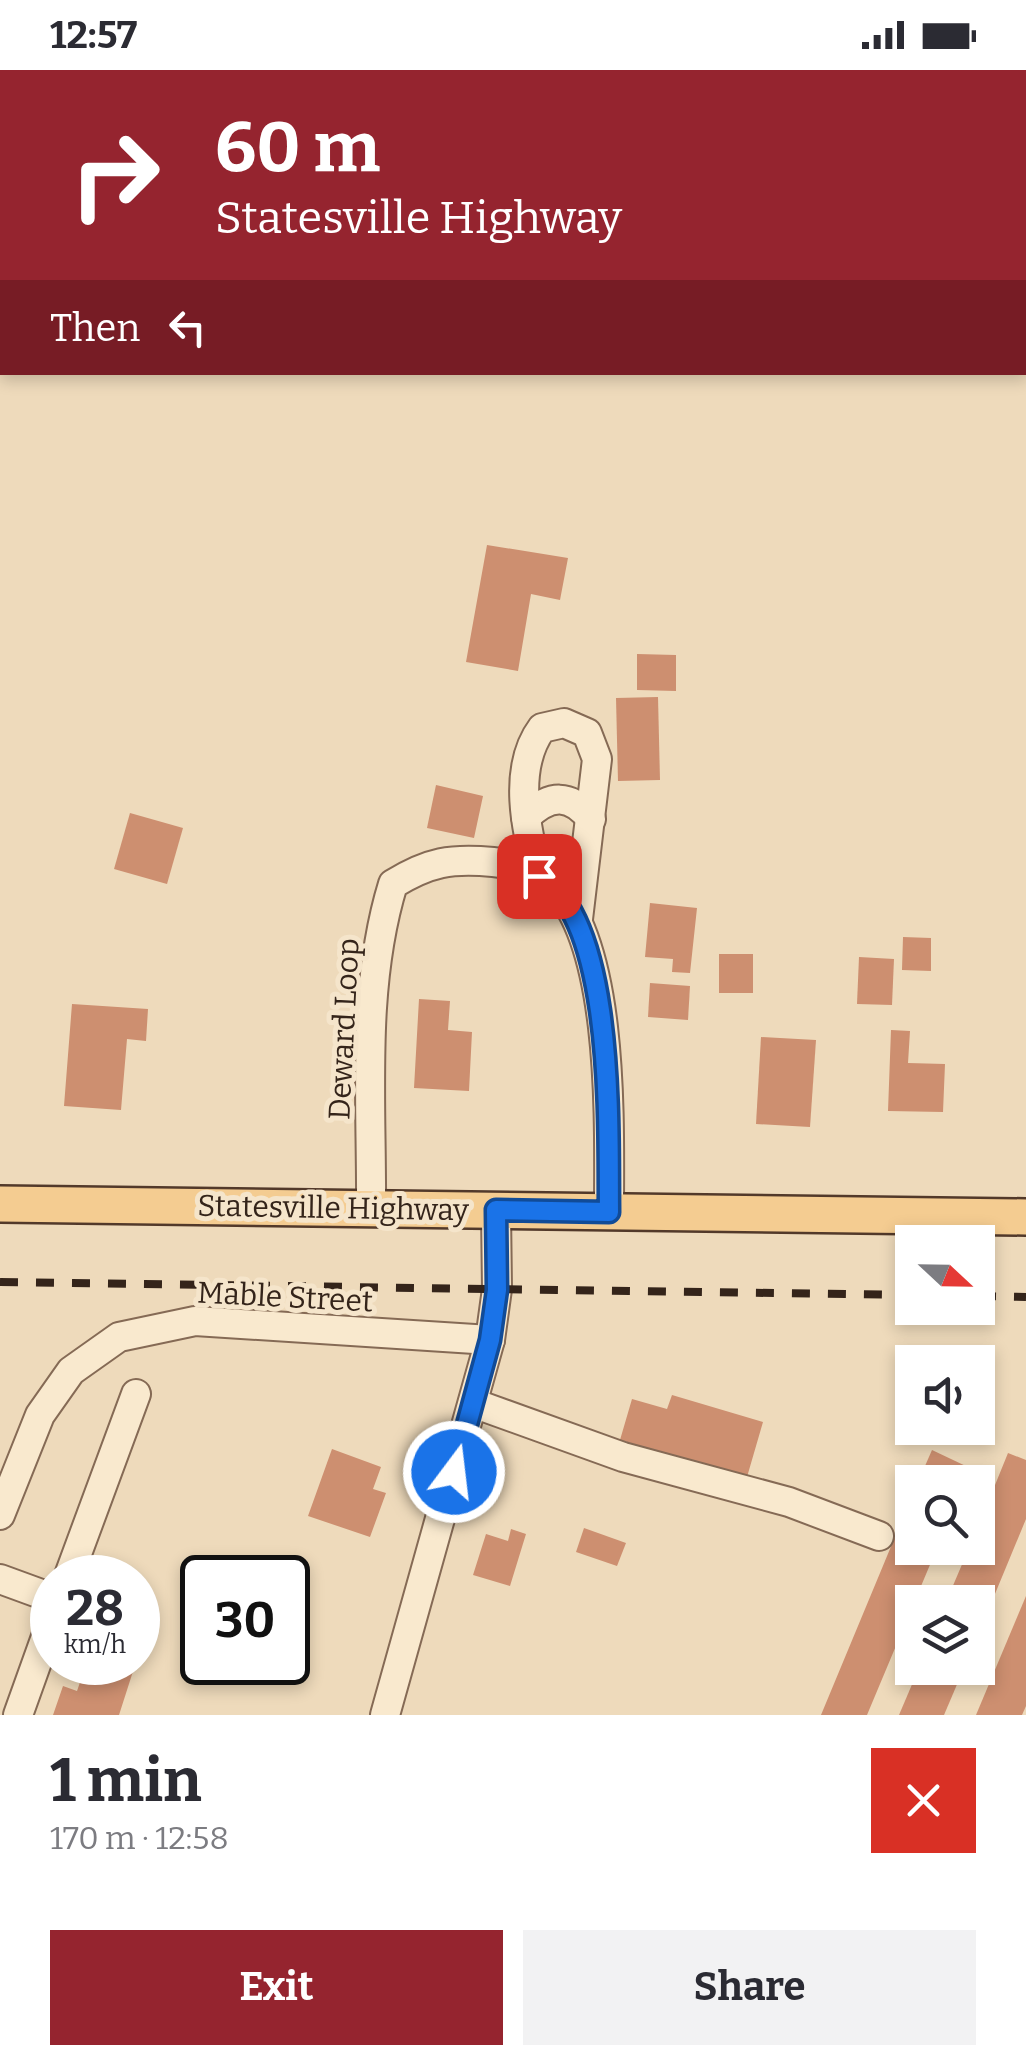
<!DOCTYPE html>
<meta charset="utf-8">
<style>
:root{--surface:#fff;--page:#f2f2f3;--text:#2b2b33;--muted:#7c7c81;--accent:#95242f}
body{margin:0;font-family:Bitter,serif;background:var(--page);color:var(--text);height:100vh;display:flex;flex-direction:column;font-size:38px;white-space:nowrap}
*{box-sizing:border-box;margin:0}
p{font-size:32px;color:var(--muted)}
.icon{flex:none;width:55px;height:55px;fill:none;stroke:currentColor;stroke-width:2;stroke-linecap:round;stroke-linejoin:round}
.map{position:relative;height:1645px;overflow:hidden}
.details{display:flex;flex-direction:column;background:var(--surface);flex:1}
.details>*{flex:none}
.banner{position:absolute;left:0px;top:0px;width:1028px;height:305px;box-shadow:0 5px 15px #0003;background:#95242f;color:#fff;overflow:hidden}
.needle{width:65px;rotate:112deg}
.buttons{position:absolute;left:895px;top:1155px;display:grid;gap:20px}
.buttons a{display:grid;place-items:center;width:100px;height:100px;border-radius:0px;background:var(--surface);box-shadow:0 5px 15px #0003;font-size:50px}
.speed{position:absolute;left:30px;top:1485px;display:flex;gap:20px;font-size:50px;font-weight:700;text-align:center}
.speed>*{display:grid;place-content:center;width:130px;height:130px;border-radius:50%;background:var(--surface);box-shadow:0 5px 15px #0003;line-height:1}
.speed small{font-size:25px;font-weight:400}
.speed .limit{border:5px solid #111;border-radius:15px;background:#fff;color:#111}
.pin{position:absolute;display:grid;place-items:center;width:85px;height:85px;color:#fff;margin:-42px;border-radius:20px;box-shadow:0 5px 15px #0006}
.me{position:absolute;width:110px;margin:-55px;rotate:15deg;stroke-linejoin:round;filter:drop-shadow(0 0 8px #0008)}
.turn{display:flex;align-items:center;gap:35px;height:210px;padding:0 50px;font-size:45px}
.turn .icon{width:130px;height:130px;stroke-width:2.5}
.turn b{display:block;font-size:70px;line-height:85px}
.then{display:flex;align-items:center;height:95px;padding:0 50px;background:#0003;gap:20px;font-size:38px}
.round{display:grid;place-items:center;flex:none;width:105px;height:105px;border-radius:0px;background:var(--page)}
.overview{display:flex;align-items:center;justify-content:space-between;height:170px;padding:0 50px}
h1{font-size:60px;font-weight:700;line-height:75px}
.primary-button{display:flex;gap:20px;margin-top:auto;padding:20px 50px}
.primary-button a{flex:1;height:115px;border-radius:0px;background:var(--accent);color:#fff;font-size:40px;font-weight:700;line-height:115px;text-align:center}
.primary-button a+a{background:var(--page);color:var(--text)}
.status{display:flex;justify-content:space-between;align-items:center;height:70px;padding:0 50px;background:var(--surface);direction:ltr}
.status svg{height:28px;fill:currentColor}
.map>svg:first-child{display:block}
</style>
<div class="status"><b>12:57</b><svg viewBox="0 0 49 12"><path d="M0 12V9h3v3zM5 12V6h3v6zM10 12V3h3v9zM15 12V0h3v12zM26 1h20v11H26zM47 4h2v5h-2z"/></svg></div>
<div class="map">
<svg width="1026" height="1645" viewBox="0 0 1026 1645">
<rect width="100%" height="100%" fill="#eedabb"/>
<g fill="#cd8f70">
<path d="M 487,475 L 568,488 L 560,530 L 531,524 L 518,601 L 466,592 Z"/>
<path d="M 637,584 L 676,585 L 676,621 L 637,620 Z"/>
<path d="M 658,627 L 660,710 L 618,711 L 616,628 Z"/>
<path d="M 436,715 L 483,726 L 474,768 L 427,758 Z"/>
<path d="M 130,743 L 183,758 L 167,814 L 114,799 Z"/>
<path d="M 650,833 L 697,838 L 690,903 L 672,902 L 673,889 L 645,887 Z"/>
<path d="M 903,867 L 931,868 L 931,901 L 902,900 Z"/>
<rect x="719" y="884" width="34" height="39"/>
<path d="M 859,887 L 894,889 L 892,935 L 857,934 Z"/>
<path d="M 650,913 L 690,916 L 688,950 L 648,947 Z"/>
<path d="M 419,929 L 450,931 L 448,960 L 472,962 L 469,1021 L 414,1018 Z"/>
<path d="M 72,934 L 148,939 L 146,971 L 127,969 L 121,1040 L 64,1036 Z"/>
<path d="M 891,960 L 910,961 L 908,993 L 945,994 L 943,1042 L 888,1041 Z"/>
<path d="M 761,967 L 816,970 L 810,1057 L 756,1054 Z"/>
<path d="M 672,1325 L 763,1352 L 747,1407 L 620,1370 L 632,1329 L 667,1339 Z"/>
<path d="M 332,1379 L 381,1397 L 373,1419 L 386,1423 L 370,1467 L 308,1446 Z"/>
<path d="M 932,1380 L 970,1398 L 964,1412 L 918,1412 Z"/>
<path d="M 1008,1383 L 1026,1390 L 1026,1449 L 978,1565 L 978,1532 L 946,1532 L 969,1478 L 978,1478 L 978,1457 Z"/>
<path d="M 912,1426 L 912,1478 L 937,1478 L 867,1645 L 821,1645 Z"/>
<path d="M 584,1458 L 626,1473 L 617,1496 L 576,1482 Z"/>
<path d="M 511,1459 L 526,1464 L 510,1516 L 473,1505 L 486,1464 L 508,1471 Z"/>
<path d="M 1026,1526 L 1026,1636 L 1022,1645 L 976,1645 Z"/>
<path d="M 138,1531 L 155,1537 L 138,1586 Z"/>
<path d="M 87,1592 L 136,1592 L 119,1645 L 53,1645 L 63,1616 L 77,1621 Z"/>
<path d="M 919,1598 L 964,1598 L 944,1645 L 899,1645 Z"/>
</g>
<g fill="none" stroke-linecap="round" stroke-linejoin="round">
<defs>
<g id="minor">
<path d="M 1025,139 L 1026,140"/>
<path d="M 526,747 C 550,724 570,723 591,749"/>
<path d="M 539,806 C 526,762 512,698 542,658 L 564,653 L 587,663 L 597,689 L 578,849"/>
<path d="M 371,1139 C 372,1031 361,918 393,814 C 429,792 451,788 493,792 C 515,794 540,800 555,817 C 615,881 609,1057 609,1141"/>
<path d="M 473,1333 L 623,1387 L 789,1432 L 879,1466"/>
<path d="M 0,1445 L 40,1345 L 71,1301 L 119,1267 L 195,1251 L 490,1270"/>
<path d="M 68,1508 L 136,1324"/>
<path d="M 0,1509 L 52,1528"/>
<path d="M 18,1645 L 52,1550"/>
<path d="M 385,1645 L 490,1270 L 497,1219 L 496,1141"/>
</g>
<path id="major" d="M 0,1134 L 1026,1147"/>
</defs>
<use href="#minor" stroke="#856a55" stroke-width="32"/>
<use href="#major" stroke="#52392a" stroke-width="40"/>
<use href="#minor" stroke="#f9e9ce" stroke-width="28"/>
<use href="#major" stroke="#f4cc91" stroke-width="35"/>
<g stroke="#34241a" stroke-width="8" stroke-dasharray="18 18" stroke-linecap="butt">
<path d="M 0,1212 L 912,1225"/>
<path d="M 978,1226 L 1026,1227"/>
</g>
</g>
<g fill="none" stroke-linecap="round" stroke-linejoin="round">
<defs>
<path id="route" d="M 454,1402 L 490,1270 L 497,1220 L 496,1140 L 609,1142 C 608,1062 616,849 539,806"/>
</defs>
<use href="#route" stroke="#114b97" stroke-width="25"/>
<use href="#route" stroke="#1a73e8" stroke-width="18"/>
</g>
<g text-anchor="middle" dominant-baseline="central" stroke-width="10" stroke-linejoin="round" paint-order="stroke">
<g font-size="30" fill="#34241a" stroke="#f5e5cb">
<text transform="translate(344 959) rotate(-87)">Deward Loop</text>
<text transform="translate(333 1138) rotate(1)">Statesville Highway</text>
<text transform="translate(285 1227) rotate(3)">Mable Street</text>
</g>
</g>
</svg>
<div class="buttons">
<a><svg class="needle" viewBox="-14 -14 28 28"><path d="M0-13l5 13h-10z" fill="#e53935"/><path d="M0 13l5-13h-10z" fill="#7c7c81"/></svg></a>
<a><svg class="icon" aria-label="sound" viewBox="0 0 24 24"><path d="M4 9h4l5-4v14l-5-4H4zM17 9q2 3 0 6"/></svg></a>
<a><svg class="icon" aria-label="search" viewBox="0 0 24 24"><circle cx="10" cy="10" r="6"/><path d="M15 15l6 6"/></svg></a>
<a><svg class="icon" aria-label="layers" viewBox="0 0 24 24"><path d="M12 4l9 5-9 5-9-5zM3 14l9 5 9-5"/></svg></a>
</div>
<div class="speed"><div>28<small>km/h</small></div><div class="limit">30</div></div>
<div class="pin" style="left:539px;top:806px;background:#d93025"><svg class="icon" aria-label="arrive" viewBox="0 0 24 24"><path d="M6 21V4h12l-3 4 3 4H6"/></svg></div>
<svg class="me" style="left:454px;top:1402px" viewBox="-20 -20 40 40"><circle r="17" fill="#1a73e8" stroke="#fff" stroke-width="3"/><path d="M0-11L8 9 0 5-8 9z" fill="#fff"/></svg>
<div class="banner">
<div class="turn"><svg class="icon" aria-label="right" viewBox="0 0 24 24"><path d="M7 20v-9h11M14 6l5 5-5 5"/></svg><div><b>60 m</b>Statesville Highway</div></div>
<div class="then">Then<svg class="icon" aria-label="left" viewBox="0 0 24 24"><path d="M17 20v-9H6M10 6l-5 5 5 5"/></svg></div>
</div>
</div>
<section class="details">
<div class="overview"><div><h1>1 min</h1><p>170 m · 12:58</p></div><a class="round" style="background:#d93025;color:#fff"><svg class="icon" aria-label="close" viewBox="0 0 24 24"><path d="M6 6l12 12M18 6L6 18"/></svg></a></div>
<div class="primary-button"><a>Exit</a><a>Share</a></div>
</section>
